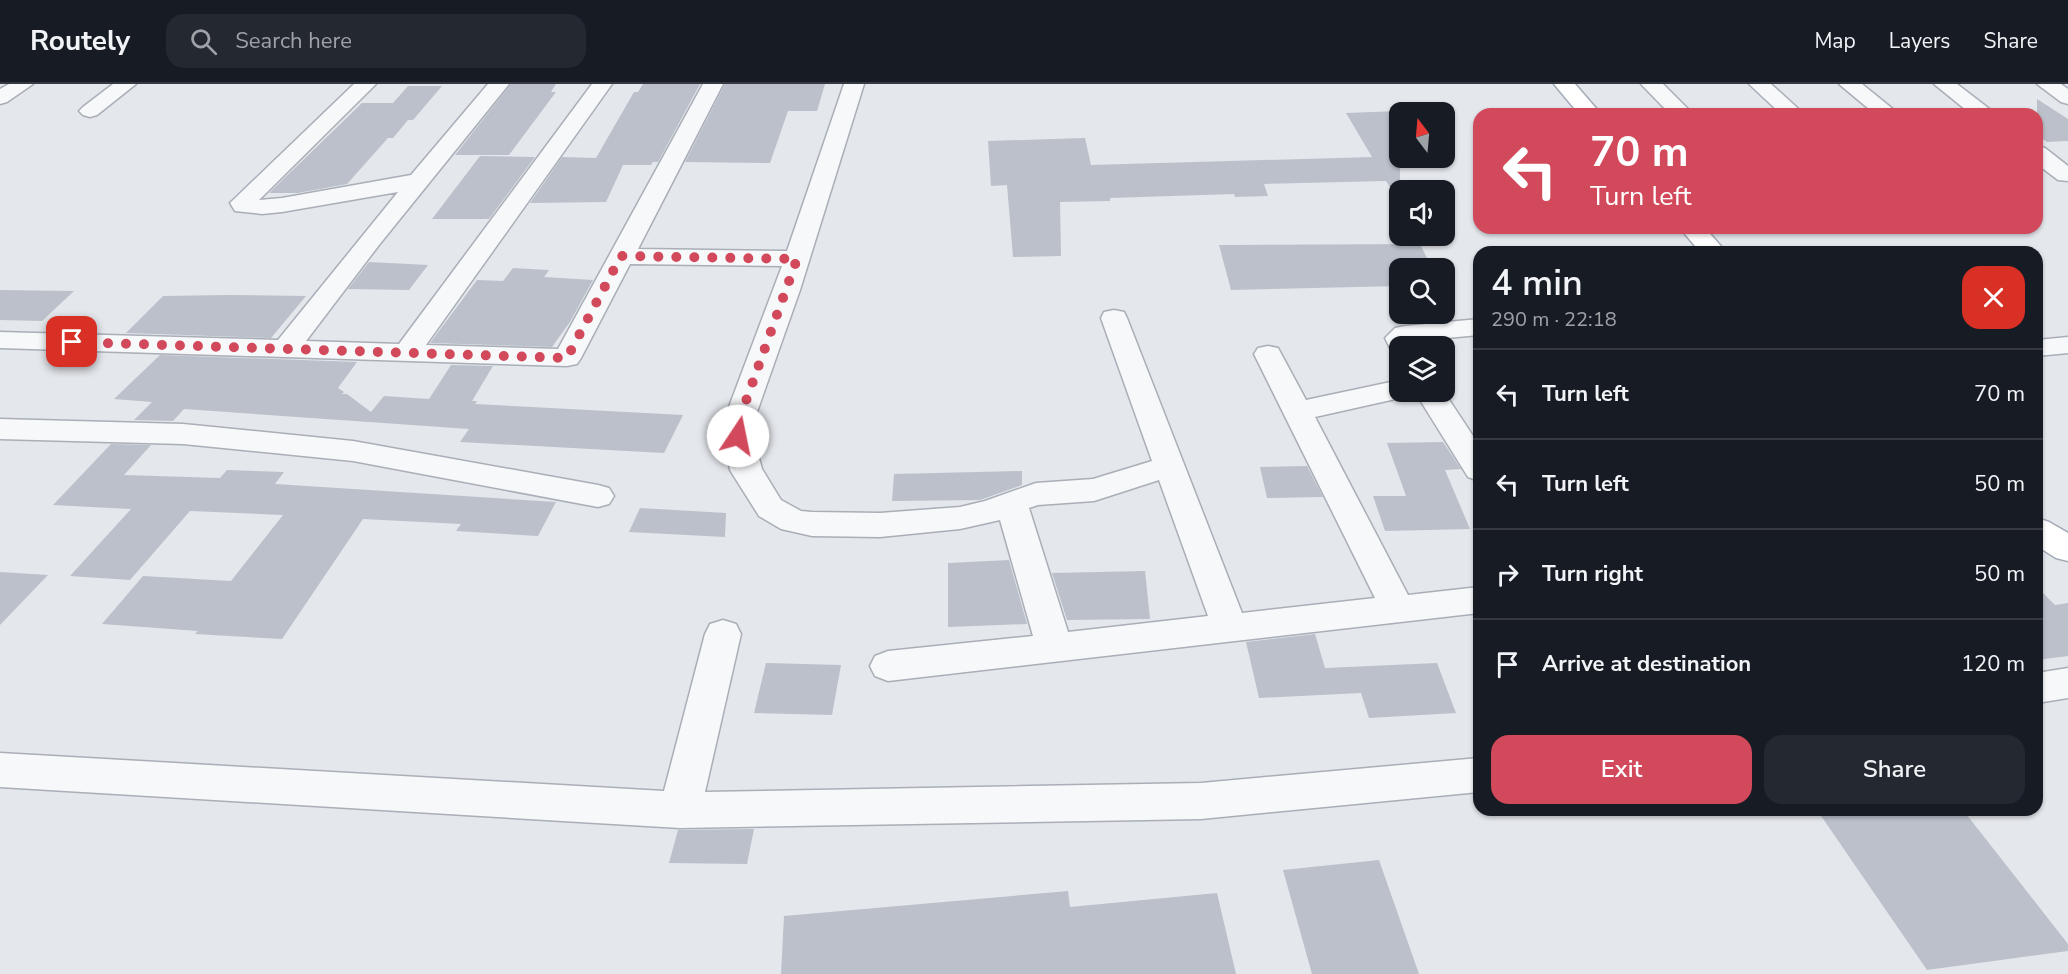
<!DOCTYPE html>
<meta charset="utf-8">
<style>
:root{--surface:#171b24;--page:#242831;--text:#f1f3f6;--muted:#9ea1a6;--line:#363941;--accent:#d1495b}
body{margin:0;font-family:"Nunito Sans",sans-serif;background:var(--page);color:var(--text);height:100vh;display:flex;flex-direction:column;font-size:22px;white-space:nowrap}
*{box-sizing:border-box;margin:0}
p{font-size:20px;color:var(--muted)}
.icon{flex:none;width:33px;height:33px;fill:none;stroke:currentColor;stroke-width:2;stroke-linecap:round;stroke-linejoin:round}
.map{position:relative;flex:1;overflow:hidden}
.sheet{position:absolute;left:1473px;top:162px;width:570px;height:570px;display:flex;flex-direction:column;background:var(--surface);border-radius:18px;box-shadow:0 2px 4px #0004}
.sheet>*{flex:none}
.top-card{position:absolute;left:1473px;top:24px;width:570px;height:126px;border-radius:18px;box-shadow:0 2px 4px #0004;background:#d1495b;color:#fff;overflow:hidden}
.needle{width:39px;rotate:344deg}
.buttons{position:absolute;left:1389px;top:18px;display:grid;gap:12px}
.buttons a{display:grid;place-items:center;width:66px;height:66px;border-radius:12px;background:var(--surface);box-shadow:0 2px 4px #0004;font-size:30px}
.pin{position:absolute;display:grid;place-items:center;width:51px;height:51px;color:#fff;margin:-26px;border-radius:12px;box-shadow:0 3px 9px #0006}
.me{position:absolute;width:66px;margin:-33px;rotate:11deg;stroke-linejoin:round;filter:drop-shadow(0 0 4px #0008)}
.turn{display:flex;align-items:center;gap:21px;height:126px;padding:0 18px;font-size:27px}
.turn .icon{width:78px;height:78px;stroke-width:2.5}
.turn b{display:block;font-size:42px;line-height:51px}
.round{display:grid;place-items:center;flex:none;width:63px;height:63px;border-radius:18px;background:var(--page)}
.overview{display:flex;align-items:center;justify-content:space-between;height:102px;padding:0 18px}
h1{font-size:36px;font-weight:600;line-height:45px}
.button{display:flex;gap:12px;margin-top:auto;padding:12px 18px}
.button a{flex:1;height:69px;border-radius:18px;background:var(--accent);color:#fff;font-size:24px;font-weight:600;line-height:69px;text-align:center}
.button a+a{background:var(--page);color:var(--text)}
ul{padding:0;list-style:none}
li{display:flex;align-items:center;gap:18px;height:90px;padding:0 18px;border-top:2px solid var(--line)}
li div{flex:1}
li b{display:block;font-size:22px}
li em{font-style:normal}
header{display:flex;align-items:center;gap:36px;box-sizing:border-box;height:84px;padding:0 30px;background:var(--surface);border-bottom:2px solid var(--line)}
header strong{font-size:28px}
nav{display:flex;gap:33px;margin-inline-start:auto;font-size:21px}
.search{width:420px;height:54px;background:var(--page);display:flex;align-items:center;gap:15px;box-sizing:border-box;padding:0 21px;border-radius:18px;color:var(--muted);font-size:22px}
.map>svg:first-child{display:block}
</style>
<header>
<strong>Routely</strong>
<div class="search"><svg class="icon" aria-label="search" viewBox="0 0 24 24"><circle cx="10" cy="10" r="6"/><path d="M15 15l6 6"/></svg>Search here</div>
<nav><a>Map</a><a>Layers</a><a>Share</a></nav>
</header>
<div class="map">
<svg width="2068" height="890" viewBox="0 0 2068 890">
<rect width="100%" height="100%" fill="#e4e7ec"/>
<g fill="#bbc0ca">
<path d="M 511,0 L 556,0 L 551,8 L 556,8 L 509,71 L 455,71 Z"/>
<path d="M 643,0 L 700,0 L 658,78 L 653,78 L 651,81 L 623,81 L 606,118 L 530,119 L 562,73 L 596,74 L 634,8 L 638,8 Z"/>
<path d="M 725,0 L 825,0 L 817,27 L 788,27 L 770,79 L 685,78 Z"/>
<path d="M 408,2 L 442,2 L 413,36 L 408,36 L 393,54 L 388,54 L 347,100 L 298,109 L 269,109 L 362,19 L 393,19 Z"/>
<path d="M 2037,15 L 2068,35 L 2068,57 L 2047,58 L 2037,51 Z"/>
<path d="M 1400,27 L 1400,119 L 1386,97 L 1264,100 L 1268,112 L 1235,113 L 1234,110 L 1110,114 L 1110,117 L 1060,118 L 1061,172 L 1013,173 L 1007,101 L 991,102 L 988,57 L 1085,54 L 1091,81 L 1372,73 L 1346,29 Z"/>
<path d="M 480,72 L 535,73 L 489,135 L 432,135 Z"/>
<path d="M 1420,160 L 1432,184 L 1400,184 L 1400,202 L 1231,206 L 1219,161 Z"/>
<path d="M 369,178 L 428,181 L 409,206 L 348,205 Z"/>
<path d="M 513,184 L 549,186 L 544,193 L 593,196 L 570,238 L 552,263 L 430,259 L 477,196 L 503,197 Z"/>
<path d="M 0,206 L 74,207 L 42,237 L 0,236 Z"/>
<path d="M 229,211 L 306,212 L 271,254 L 126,249 L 163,212 Z"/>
<path d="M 160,271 L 357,278 L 338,304 L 344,308 L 342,310 L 347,310 L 371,328 L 384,312 L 429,315 L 451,281 L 493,282 L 472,317 L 477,317 L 475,320 L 683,331 L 664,369 L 460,358 L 469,345 L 184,325 L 173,337 L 134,336 L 152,318 L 114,315 Z"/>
<path d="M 1443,358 L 1461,385 L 1445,386 L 1470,445 L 1385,447 L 1373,412 L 1406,412 L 1387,359 Z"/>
<path d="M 111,360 L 151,361 L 124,391 L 220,394 L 227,386 L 284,388 L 275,400 L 556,418 L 538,452 L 456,447 L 461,440 L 363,435 L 282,555 L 195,550 L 198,547 L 102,540 L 143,492 L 231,497 L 283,431 L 190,427 L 130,496 L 70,492 L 131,425 L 53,421 Z"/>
<path d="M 1307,382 L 1323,413 L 1267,414 L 1260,383 Z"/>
<path d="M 1022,387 L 1022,401 L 980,416 L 892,417 L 894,390 Z"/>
<path d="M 640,424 L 726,429 L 725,453 L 629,448 Z"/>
<path d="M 1009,476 L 1027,540 L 948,543 L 948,479 Z"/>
<path d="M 1145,487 L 1150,535 L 1067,536 L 1052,489 Z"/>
<path d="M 0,488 L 48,491 L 0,541 Z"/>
<path d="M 2037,503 L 2055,521 L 2068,519 L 2068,572 L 2037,576 Z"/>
<path d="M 1315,550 L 1325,584 L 1437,579 L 1456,629 L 1369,634 L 1361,609 L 1259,614 L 1246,558 Z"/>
<path d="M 766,579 L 841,581 L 832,631 L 754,629 Z"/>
<path d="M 1817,726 L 1963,726 L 2068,860 L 2068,867 L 1927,886 Z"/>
<path d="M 754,745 L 747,780 L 669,779 L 678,746 Z"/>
<path d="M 1379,776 L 1419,890 L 1312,890 L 1283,786 Z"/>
<path d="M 1068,807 L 1070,823 L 1217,809 L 1236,890 L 781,890 L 784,832 Z"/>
</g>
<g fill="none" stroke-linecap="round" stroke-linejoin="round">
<defs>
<g id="minor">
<path d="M 9,0 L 33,0 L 7,18 L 0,20 L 0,5 Z"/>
<path d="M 113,0 L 136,0 L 97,31 L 90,33 L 83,31 L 79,27 L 83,23 Z"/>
<path d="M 354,0 L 376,0 L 259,116 L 282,114 L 411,91 L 488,0 L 509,0 L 379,161 L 306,257 L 399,260 L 592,0 L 612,0 L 426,261 L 558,265 L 703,0 L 723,0 L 638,165 L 787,167 L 844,0 L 864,0 L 800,206 L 757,328 L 753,352 L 762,385 L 781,416 L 801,427 L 812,428 L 880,429 L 960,423 L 985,417 L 1036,399 L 1093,395 L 1152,377 L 1101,234 L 1104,228 L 1114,226 L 1124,228 L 1127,234 L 1242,529 L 1375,514 L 1254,270 L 1258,264 L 1268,262 L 1278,264 L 1306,316 L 1400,296 L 1400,308 L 1413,308 L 1410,311 L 1400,314 L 1315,333 L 1408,511 L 1479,503 L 1479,529 L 888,597 L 875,592 L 870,582 L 875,572 L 888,567 L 1033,552 L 1000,436 L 960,445 L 880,453 L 812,452 L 781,445 L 759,432 L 730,386 L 723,352 L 727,328 L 782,182 L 630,180 L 581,274 L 577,280 L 567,282 L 0,264 L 0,248 L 278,256 L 398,108 L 282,128 L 262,130 L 235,127 L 230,119 ZM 1159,396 L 1208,532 L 1068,548 L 1029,424 L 1038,421 L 1094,417 Z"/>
<path d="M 1641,0 L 1663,0 L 1693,30 L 1670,30 Z"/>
<path d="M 1749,0 L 1771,0 L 1804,30 L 1781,30 Z"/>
<path d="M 1839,0 L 1862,0 L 1899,30 L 1875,30 Z"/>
<path d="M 1934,0 L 1957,0 L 1996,30 L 1971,30 Z"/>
<path d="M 2037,0 L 2061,0 L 2068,5 L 2068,20 L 2061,18 Z"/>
<path d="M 2037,62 L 2045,64 L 2068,82 L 2068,97 L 2058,96 L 2037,80 Z"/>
<path d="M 1479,235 L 1479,251 L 1414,257 L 1416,262 L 1400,262 L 1400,270 L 1392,268 L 1385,254 L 1395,244 L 1405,242 Z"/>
<path d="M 2068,253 L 2068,269 L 2037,272 L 2037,256 Z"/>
<path d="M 1415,308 L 1444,308 L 1479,361 L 1479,397 L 1468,393 Z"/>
<path d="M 0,335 L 183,340 L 353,357 L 598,401 L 609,404 L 614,412 L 609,420 L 598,423 L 353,377 L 183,360 L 0,355 Z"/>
<path d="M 723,536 L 736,540 L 741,550 L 705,708 L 1201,699 L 1479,674 L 1479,708 L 1201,735 L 680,744 L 0,703 L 0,669 L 664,707 L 705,550 L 710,540 Z"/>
<path d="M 2068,584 L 2068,614 L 2037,619 L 2037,589 Z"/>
</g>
<g id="major">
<path d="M 1554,0 L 1575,0 L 1601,30 L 1579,30 Z"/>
<path d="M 1680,144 L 1705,144 L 1726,168 L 1700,168 Z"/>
<path d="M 2037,434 L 2049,438 L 2068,449 L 2068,477 L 2056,474 L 2037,462 Z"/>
</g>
</defs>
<use href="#minor" stroke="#a9aeb7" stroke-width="3"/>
<use href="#major" stroke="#a3abb8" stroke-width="3"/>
<use href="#minor" fill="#f7f8fa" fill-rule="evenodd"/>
<use href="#major" fill="#fff" fill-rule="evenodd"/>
</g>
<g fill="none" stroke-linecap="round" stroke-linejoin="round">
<path stroke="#d1495b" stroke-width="10" stroke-dasharray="0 18" d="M 72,258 L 567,274 L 621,172 L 797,175 L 742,328 L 738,352"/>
</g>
</svg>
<div class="buttons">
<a><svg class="needle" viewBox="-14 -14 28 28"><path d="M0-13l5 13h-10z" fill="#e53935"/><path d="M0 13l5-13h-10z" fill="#9ea1a6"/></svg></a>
<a><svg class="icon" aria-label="sound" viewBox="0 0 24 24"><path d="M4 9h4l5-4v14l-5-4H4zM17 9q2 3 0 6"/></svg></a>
<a><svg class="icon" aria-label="search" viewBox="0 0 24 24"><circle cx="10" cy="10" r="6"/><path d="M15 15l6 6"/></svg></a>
<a><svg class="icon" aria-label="layers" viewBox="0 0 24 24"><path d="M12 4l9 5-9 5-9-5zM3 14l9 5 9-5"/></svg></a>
</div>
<div class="pin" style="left:72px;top:258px;background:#d93025"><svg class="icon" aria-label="arrive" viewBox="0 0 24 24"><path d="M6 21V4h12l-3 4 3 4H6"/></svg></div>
<svg class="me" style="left:738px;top:352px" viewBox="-20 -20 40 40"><circle r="19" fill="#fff"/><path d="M0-13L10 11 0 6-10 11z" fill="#d1495b"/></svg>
<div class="top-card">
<div class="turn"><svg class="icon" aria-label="left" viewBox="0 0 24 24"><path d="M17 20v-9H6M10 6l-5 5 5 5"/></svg><div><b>70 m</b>Turn left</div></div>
</div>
<section class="sheet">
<div class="overview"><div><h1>4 min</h1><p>290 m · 22:18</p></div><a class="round" style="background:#d93025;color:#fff"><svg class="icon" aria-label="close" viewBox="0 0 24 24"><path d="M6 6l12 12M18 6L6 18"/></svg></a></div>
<ul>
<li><svg class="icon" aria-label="left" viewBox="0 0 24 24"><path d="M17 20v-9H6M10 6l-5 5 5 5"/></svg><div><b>Turn left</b></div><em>70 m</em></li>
<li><svg class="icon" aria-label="left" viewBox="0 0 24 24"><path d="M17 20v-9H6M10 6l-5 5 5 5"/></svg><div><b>Turn left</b></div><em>50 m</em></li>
<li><svg class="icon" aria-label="right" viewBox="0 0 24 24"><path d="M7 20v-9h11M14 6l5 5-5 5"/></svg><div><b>Turn right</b></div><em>50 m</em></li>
<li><svg class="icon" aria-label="arrive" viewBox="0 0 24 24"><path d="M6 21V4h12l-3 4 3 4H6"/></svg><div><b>Arrive at destination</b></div><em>120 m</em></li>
</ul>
<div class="button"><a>Exit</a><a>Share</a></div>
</section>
</div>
